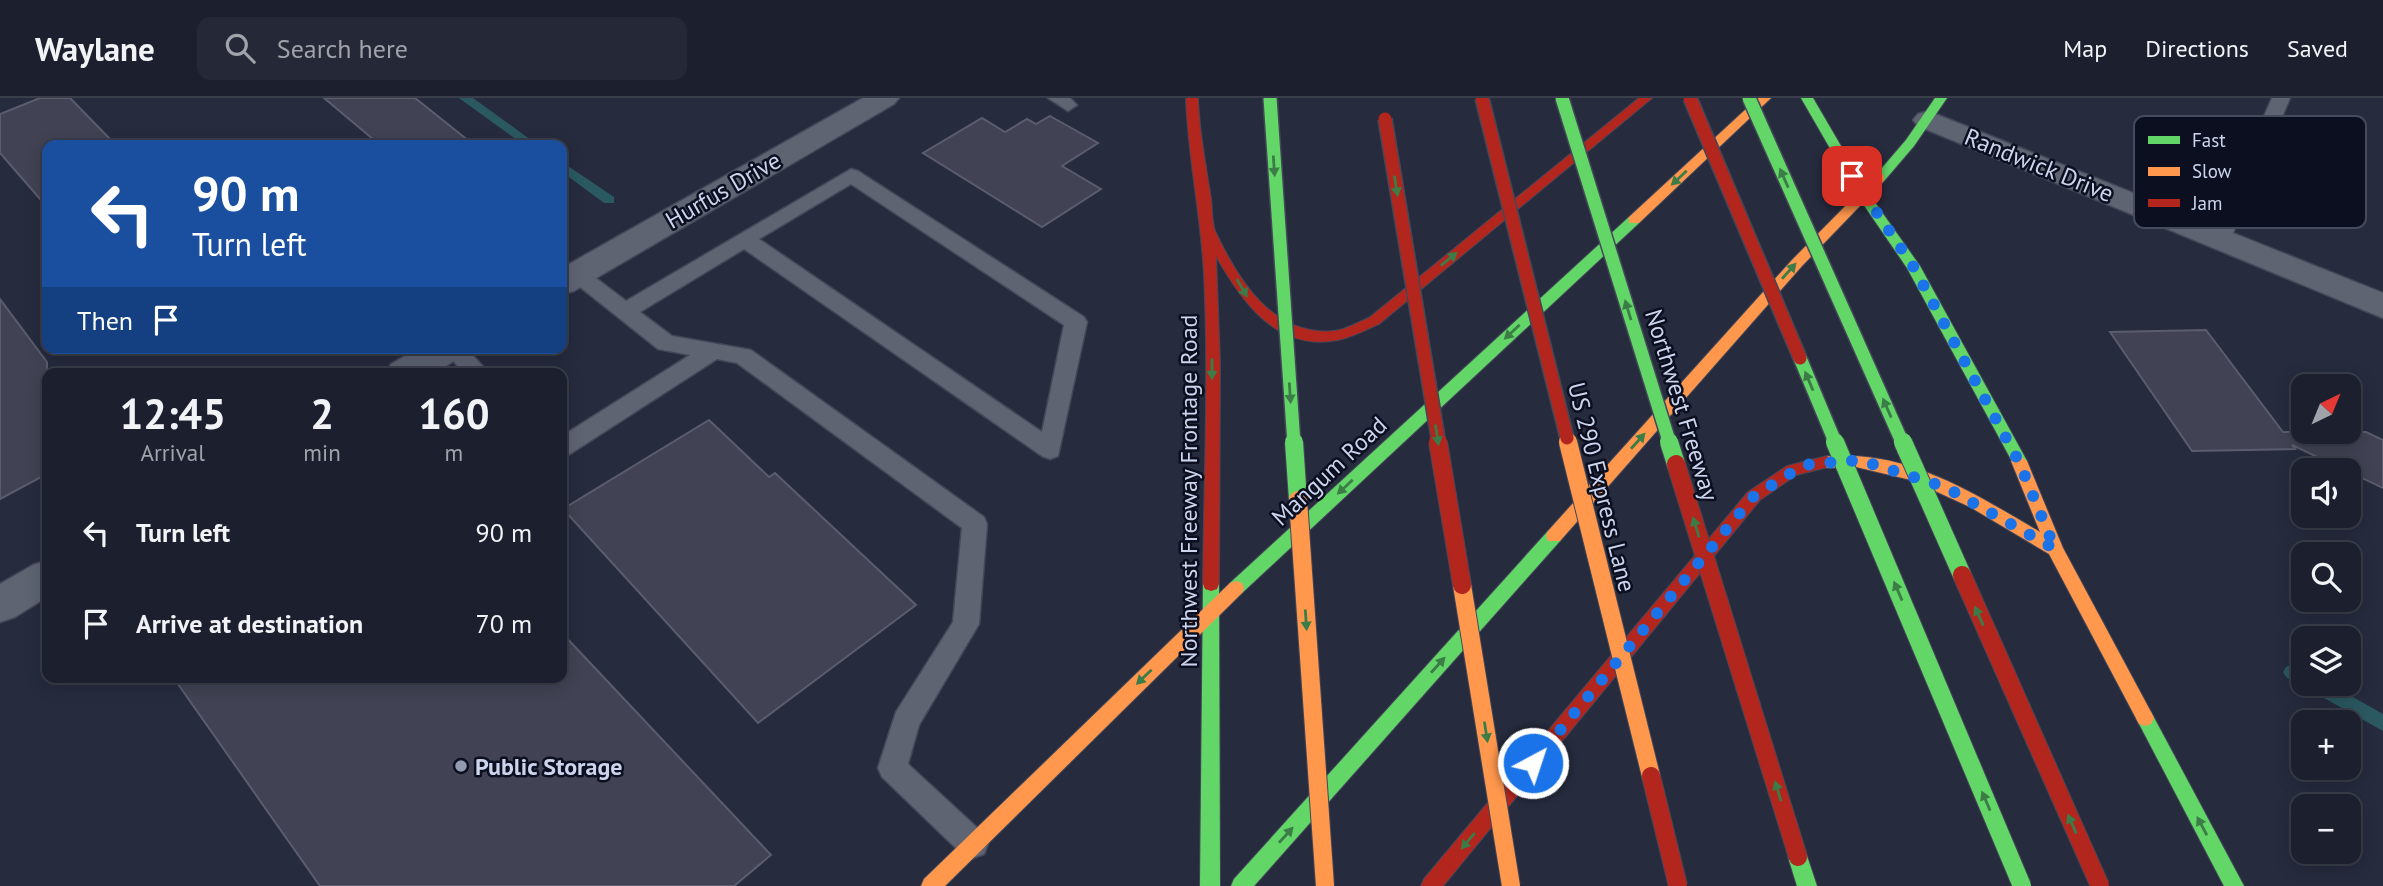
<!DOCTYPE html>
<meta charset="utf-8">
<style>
:root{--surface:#1c202e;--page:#252836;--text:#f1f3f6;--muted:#a0a3aa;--line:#3a3e4a}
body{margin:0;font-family:"PT Sans",sans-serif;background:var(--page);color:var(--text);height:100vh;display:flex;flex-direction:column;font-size:26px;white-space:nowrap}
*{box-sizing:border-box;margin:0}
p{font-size:23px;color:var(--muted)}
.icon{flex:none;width:38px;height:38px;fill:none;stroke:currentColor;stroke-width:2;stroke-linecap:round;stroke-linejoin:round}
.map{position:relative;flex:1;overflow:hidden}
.sheet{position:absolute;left:42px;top:270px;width:525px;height:315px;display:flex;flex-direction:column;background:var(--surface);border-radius:14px;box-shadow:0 4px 18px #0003,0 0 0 2px var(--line)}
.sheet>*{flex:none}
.banner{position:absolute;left:42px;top:42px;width:525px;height:214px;border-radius:14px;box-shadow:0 4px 18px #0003,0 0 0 2px var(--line);background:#1a4fa0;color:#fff;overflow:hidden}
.needle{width:46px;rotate:43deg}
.controls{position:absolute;left:2291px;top:276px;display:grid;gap:14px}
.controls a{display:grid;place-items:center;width:70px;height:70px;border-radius:14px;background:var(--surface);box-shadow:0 4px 18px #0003,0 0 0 2px var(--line);font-size:35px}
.pin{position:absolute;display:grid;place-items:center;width:60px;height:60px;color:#fff;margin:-30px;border-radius:14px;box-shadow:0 4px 10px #0006}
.me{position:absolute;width:77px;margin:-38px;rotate:40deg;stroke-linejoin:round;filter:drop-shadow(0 0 5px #0008)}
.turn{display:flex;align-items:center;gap:24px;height:147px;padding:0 35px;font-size:32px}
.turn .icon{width:91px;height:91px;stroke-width:2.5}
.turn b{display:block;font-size:49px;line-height:60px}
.then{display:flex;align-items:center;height:66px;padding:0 35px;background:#0003;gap:14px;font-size:26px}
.eta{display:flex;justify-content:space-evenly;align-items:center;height:119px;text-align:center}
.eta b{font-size:42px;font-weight:700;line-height:49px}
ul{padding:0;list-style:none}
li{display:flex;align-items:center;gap:21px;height:91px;padding:0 35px}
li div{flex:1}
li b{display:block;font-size:26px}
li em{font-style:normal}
header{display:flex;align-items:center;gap:42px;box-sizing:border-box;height:98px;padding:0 35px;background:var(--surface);border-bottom:2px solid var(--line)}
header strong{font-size:33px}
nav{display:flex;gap:38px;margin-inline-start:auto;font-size:24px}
.search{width:490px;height:63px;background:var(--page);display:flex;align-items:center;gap:18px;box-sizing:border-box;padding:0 24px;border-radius:14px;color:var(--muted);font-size:26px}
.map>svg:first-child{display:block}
</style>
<header>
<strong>Waylane</strong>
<div class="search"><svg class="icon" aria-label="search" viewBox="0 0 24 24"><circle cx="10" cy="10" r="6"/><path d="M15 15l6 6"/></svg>Search here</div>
<nav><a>Map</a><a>Directions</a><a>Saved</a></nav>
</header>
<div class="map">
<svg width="2383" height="788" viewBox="0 0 2383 788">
<rect width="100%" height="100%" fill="#262b3e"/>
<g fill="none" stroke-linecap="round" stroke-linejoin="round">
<g fill="#2b5962" fill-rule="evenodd">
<path d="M 459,0 L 473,0 L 538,47 L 524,47 Z"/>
<path d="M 562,64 L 614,99 L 614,105 L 604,105 L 562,74 Z"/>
<path d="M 2292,566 L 2303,571 L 2303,586 L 2330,586 L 2383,616 L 2383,633 L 2308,591 L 2306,587 C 2297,588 2287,582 2283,574 L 2286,569 Z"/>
</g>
</g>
<g fill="#414354" stroke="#5b5c6d" stroke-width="2">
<path d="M 40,0 L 70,0 L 116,47 L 47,47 L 47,109 L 0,55 L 0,16 Z"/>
<path d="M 324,0 L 415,0 L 474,47 L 380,47 Z"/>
<path d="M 1050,18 L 1098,45 L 1062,68 L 1101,91 L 1042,129 L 923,55 L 982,20 L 1005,34 L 1027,21 L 1036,26 Z"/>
<path d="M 0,201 L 47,264 L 47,376 L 0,401 Z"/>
<path d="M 2206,232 L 2283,334 L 2366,334 L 2383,342 L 2383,390 L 2292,347 L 2295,351 L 2192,353 L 2110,234 Z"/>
<path d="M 709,322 L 769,379 L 775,375 L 916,507 L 758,625 L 563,411 Z"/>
<path d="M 562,535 L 771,757 L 734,788 L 320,788 L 173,579 L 562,579 Z"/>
</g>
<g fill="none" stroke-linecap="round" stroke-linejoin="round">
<defs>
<g id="lane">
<path d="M 1048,0 L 1070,0 L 1077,7 L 1068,13 Z"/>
<path d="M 2272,0 L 2290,0 L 2230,142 L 2227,147 L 2213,147 L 2210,142 Z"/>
<path d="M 851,71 L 858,73 L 1084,219 L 1087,224 L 1058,358 L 1050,361 L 1042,358 L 744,151 L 640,214 L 672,238 L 751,252 L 984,419 L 987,426 L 979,526 L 919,627 L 908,666 L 984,736 L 988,746 L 984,756 L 973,760 L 962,756 L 882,679 L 878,670 L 896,614 L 953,524 L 962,430 L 737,265 L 717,261 L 570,356 L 562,359 L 562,338 L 690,257 L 658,251 L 570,181 L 566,176 L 570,171 L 584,171 L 626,203 ZM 851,86 L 1064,227 L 1042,334 L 759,141 Z"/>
<path d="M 441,250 L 466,250 L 489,275 L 464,275 Z"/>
</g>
<g id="street">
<path d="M 863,0 L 899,0 L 894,6 L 574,193 L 562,196 L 562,170 Z"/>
<path d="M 1928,13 L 2383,195 L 2383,220 L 1918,28 L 1913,22 L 1918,16 Z"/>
<path d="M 419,250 L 464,250 C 448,279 415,275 386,275 L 391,266 Z"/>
<path d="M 47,462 L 47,499 L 15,519 L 0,524 L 0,486 L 33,467 Z"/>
</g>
<g id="fast">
<path d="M 1801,0 L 1813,0 L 1869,96 L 1920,168 L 2027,363 L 2024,367 L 2014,367 L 1907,170 L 1857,97 Z"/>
<path d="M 1935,0 L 1947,0 L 1914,48 L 1884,83 L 1876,83 L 1876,77 L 1906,42 Z"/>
<path d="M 1634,118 L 1639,119 L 1639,125 L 1242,495 L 1236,497 L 1230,495 L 1228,490 L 1230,485 L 1629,119 Z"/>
<path d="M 1554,432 L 1560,433 L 1562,438 L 1560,443 L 1254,788 L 1231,788 L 1234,781 L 1548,433 Z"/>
<path d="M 1211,479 L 1217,481 L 1219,486 L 1220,788 L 1200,788 L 1203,486 L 1205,481 Z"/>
<path d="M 2145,612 L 2151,614 L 2244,788 L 2224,788 L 2136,620 L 2139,614 Z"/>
<path d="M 1798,750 L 1805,752 L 1817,788 L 1797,788 L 1788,759 L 1791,752 Z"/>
</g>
<g id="slow">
<path d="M 1758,0 L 1771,0 L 1639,125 L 1629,125 L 1629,119 Z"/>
<path d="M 1880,76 L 1884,77 L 1884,83 L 1802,168 L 1560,443 L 1548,443 L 1546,438 L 1548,433 L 1792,162 L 1876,77 Z"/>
<path d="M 2019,357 L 2027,363 L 2063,450 L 2151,614 L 2154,620 L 2151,626 L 2145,628 L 2139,626 L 2049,456 L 1970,409 L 1911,382 L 1856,369 L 1827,370 L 1819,364 C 1825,356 1835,358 1844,358 C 1914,356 1982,400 2040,434 L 2011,363 Z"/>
<path d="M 1236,483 L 1242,485 L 1244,490 L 1242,495 L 945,788 L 921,788 L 924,781 L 1230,485 Z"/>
</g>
<g id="jam">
<path d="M 1186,0 L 1198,0 C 1199,34 1206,68 1211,101 C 1212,111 1212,125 1215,133 C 1238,182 1273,239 1334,233 C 1346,232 1358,224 1369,220 L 1639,0 L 1652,0 L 1379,226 C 1365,232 1352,239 1338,242 C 1277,254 1242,204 1216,158 L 1220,265 L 1219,486 L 1217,491 L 1211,493 L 1205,491 L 1203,486 C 1204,383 1209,279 1204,176 C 1201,117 1188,59 1186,0 Z"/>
<path d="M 1827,358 L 1835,364 L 1832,368 L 1796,377 L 1760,402 L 1443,788 L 1421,788 L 1424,781 L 1748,394 L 1787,368 Z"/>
</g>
</defs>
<use href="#lane" stroke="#434758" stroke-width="3"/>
<use href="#street" stroke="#434758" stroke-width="3"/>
<use href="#fast" stroke="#434758" stroke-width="2"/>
<use href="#slow" stroke="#434758" stroke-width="2"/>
<use href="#jam" stroke="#434758" stroke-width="2"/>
<use href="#lane" fill="#5f6473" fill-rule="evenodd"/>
<use href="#street" fill="#5f6473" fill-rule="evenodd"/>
<use href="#fast" fill="#63d668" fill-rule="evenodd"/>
<use href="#slow" fill="#ff974d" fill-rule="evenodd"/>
<use href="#jam" fill="#b3261e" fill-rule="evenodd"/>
<defs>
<g id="fast-bridge-far1">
<path d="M 1270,0 L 1294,346"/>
<path d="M 1562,0 L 1670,346"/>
<path d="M 1749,0 L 1903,346"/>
<path d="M 1800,260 L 1836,346"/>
</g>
<g id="fast-bridge">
<path d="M 1294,344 L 1298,402"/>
<path d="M 1669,344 L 1676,366"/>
<path d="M 1835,344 L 2022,788"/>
<path d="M 1903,344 L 1962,477"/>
</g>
<path id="slow-bridge-far1" d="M 1567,340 L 1568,346"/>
<g id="slow-bridge">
<path d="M 1568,344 L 1651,678"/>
<path d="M 1298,402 L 1325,788"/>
<path d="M 1462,487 L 1511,788"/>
</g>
<g id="jam-bridge-far1">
<path d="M 1482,0 L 1567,340"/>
<path d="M 1690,0 L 1800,260"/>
<path d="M 1385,21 L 1439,346"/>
</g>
<g id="jam-bridge">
<path d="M 1438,344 L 1462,487"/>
<path d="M 1676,366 L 1798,759"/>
<path d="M 1962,477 L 2100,788"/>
<path d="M 1651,678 L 1678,788"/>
</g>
</defs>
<use href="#fast-bridge-far1" stroke="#434758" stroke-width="16" stroke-linecap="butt"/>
<use href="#fast-bridge" stroke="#434758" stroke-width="20" stroke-linecap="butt"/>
<use href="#slow-bridge-far1" stroke="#434758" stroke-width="16" stroke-linecap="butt"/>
<use href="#slow-bridge" stroke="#434758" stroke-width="20" stroke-linecap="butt"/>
<use href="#jam-bridge-far1" stroke="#434758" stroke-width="16" stroke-linecap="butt"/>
<use href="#jam-bridge" stroke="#434758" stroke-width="20" stroke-linecap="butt"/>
<use href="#fast-bridge-far1" stroke="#63d668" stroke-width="13"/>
<use href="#fast-bridge" stroke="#63d668" stroke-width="18"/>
<use href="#slow-bridge-far1" stroke="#ff974d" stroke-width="13"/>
<use href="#slow-bridge" stroke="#ff974d" stroke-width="18"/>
<use href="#jam-bridge-far1" stroke="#b3261e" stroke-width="13"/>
<use href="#jam-bridge" stroke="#b3261e" stroke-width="18"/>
</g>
<defs><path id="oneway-solid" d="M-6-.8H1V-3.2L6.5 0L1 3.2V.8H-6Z" transform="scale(1.75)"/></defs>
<g fill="#3b7c47">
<use href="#oneway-solid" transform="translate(1274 68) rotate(86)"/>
<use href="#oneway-solid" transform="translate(1679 80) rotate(137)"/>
<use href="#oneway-solid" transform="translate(1784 80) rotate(-114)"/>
<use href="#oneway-solid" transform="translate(1396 88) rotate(81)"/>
<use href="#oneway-solid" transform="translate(1449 161) rotate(-39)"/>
<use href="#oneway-solid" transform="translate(1789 173) rotate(-48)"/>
<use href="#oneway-solid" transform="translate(1242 190) rotate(60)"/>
<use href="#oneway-solid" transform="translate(1628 212) rotate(-107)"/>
<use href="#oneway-solid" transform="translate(1512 234) rotate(137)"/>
<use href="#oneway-solid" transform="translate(1212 271) rotate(90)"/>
<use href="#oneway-solid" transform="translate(1809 283) rotate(-113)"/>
<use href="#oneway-solid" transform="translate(1290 295) rotate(86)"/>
<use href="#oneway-solid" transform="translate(1887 310) rotate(-114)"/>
<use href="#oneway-solid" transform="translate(1437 337) rotate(81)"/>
<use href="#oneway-solid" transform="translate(1638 343) rotate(-48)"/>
<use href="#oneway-solid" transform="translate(1345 389) rotate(137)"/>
<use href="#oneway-solid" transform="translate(1696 429) rotate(-107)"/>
<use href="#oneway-solid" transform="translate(1898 493) rotate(-113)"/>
<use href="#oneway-solid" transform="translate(1979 518) rotate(-114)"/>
<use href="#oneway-solid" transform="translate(1306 522) rotate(86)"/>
<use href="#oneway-solid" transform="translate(1438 567) rotate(-48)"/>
<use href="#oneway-solid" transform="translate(1144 579) rotate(136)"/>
<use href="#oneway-solid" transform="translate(1486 634) rotate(81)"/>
<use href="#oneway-solid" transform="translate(1778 693) rotate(-107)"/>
<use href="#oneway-solid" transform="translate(1986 703) rotate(-113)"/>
<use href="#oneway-solid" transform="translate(2072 726) rotate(-114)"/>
<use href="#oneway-solid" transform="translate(2202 728) rotate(-118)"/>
<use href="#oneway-solid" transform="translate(1286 737) rotate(-48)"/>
<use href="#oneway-solid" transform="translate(1468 743) rotate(130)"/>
</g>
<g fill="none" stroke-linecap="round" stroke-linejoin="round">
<path stroke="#1a73e8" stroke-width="12" stroke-dasharray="0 21.6" d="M 1533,665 L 1754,398 L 1804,367 L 1859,362 L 1945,389 L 2055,451 L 2019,364 L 1913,168 L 1852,78"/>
</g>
<circle fill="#929ab0" stroke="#0b0f1f" stroke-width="2.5" cx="461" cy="668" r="7"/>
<g text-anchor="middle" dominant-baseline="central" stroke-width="5" stroke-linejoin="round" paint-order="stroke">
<g font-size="24" fill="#ccd5ed" stroke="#0b0f1f">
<text transform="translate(2039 67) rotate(22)">Randwick Drive</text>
<text transform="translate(723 92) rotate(-30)">Hurfus Drive</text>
<text transform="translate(1682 307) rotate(73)">Northwest Freeway</text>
<text transform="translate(1329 373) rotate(-43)">Mangum Road</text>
<text transform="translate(1602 389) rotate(76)">US 290 Express Lane</text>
<text transform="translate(1188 393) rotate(-90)">Northwest Freeway Frontage Road</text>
</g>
<g font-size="24" font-weight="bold" fill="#ccd5ed" stroke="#0b0f1f" text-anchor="start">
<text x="475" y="668">Public Storage</text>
</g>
</g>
<rect x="2134" y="18" width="232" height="112" rx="10" fill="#0b0f1f" stroke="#454a5d" stroke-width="2"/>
<rect x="2148" y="38" width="32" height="8" fill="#63d668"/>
<rect x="2148" y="69" width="32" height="9" fill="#ff974d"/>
<rect x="2148" y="101" width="32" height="8" fill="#b3261e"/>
<g font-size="19" fill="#ccd5ed">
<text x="2192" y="49">Fast</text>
<text x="2192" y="80">Slow</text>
<text x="2192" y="112">Jam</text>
</g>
</svg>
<div class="controls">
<a><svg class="needle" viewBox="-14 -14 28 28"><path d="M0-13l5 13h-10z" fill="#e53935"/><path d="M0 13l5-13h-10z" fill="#a0a3aa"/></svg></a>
<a><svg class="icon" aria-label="sound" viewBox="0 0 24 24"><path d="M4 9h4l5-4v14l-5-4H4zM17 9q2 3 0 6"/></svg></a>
<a><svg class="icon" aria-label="search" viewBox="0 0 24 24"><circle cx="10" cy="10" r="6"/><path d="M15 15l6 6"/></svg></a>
<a><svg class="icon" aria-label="layers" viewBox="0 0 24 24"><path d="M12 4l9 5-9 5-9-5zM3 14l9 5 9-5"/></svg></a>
<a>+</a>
<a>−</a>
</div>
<div class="pin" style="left:1852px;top:78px;background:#d93025"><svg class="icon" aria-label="arrive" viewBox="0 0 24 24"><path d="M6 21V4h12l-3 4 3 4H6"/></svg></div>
<svg class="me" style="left:1533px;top:665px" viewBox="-20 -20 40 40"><circle r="17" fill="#1a73e8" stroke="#fff" stroke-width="3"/><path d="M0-11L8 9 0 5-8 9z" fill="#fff"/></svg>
<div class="banner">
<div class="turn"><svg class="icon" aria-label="left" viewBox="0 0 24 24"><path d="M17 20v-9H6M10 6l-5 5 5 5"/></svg><div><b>90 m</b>Turn left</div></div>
<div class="then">Then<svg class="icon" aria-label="arrive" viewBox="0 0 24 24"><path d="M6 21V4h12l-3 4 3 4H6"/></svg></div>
</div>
<section class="sheet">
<div class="eta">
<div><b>12:45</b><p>Arrival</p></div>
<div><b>2</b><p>min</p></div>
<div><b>160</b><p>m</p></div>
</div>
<ul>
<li><svg class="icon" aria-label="left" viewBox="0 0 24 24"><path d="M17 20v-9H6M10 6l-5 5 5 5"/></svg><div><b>Turn left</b></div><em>90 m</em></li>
<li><svg class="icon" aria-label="arrive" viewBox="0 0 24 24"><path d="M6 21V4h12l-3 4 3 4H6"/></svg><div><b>Arrive at destination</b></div><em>70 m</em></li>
</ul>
</section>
</div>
